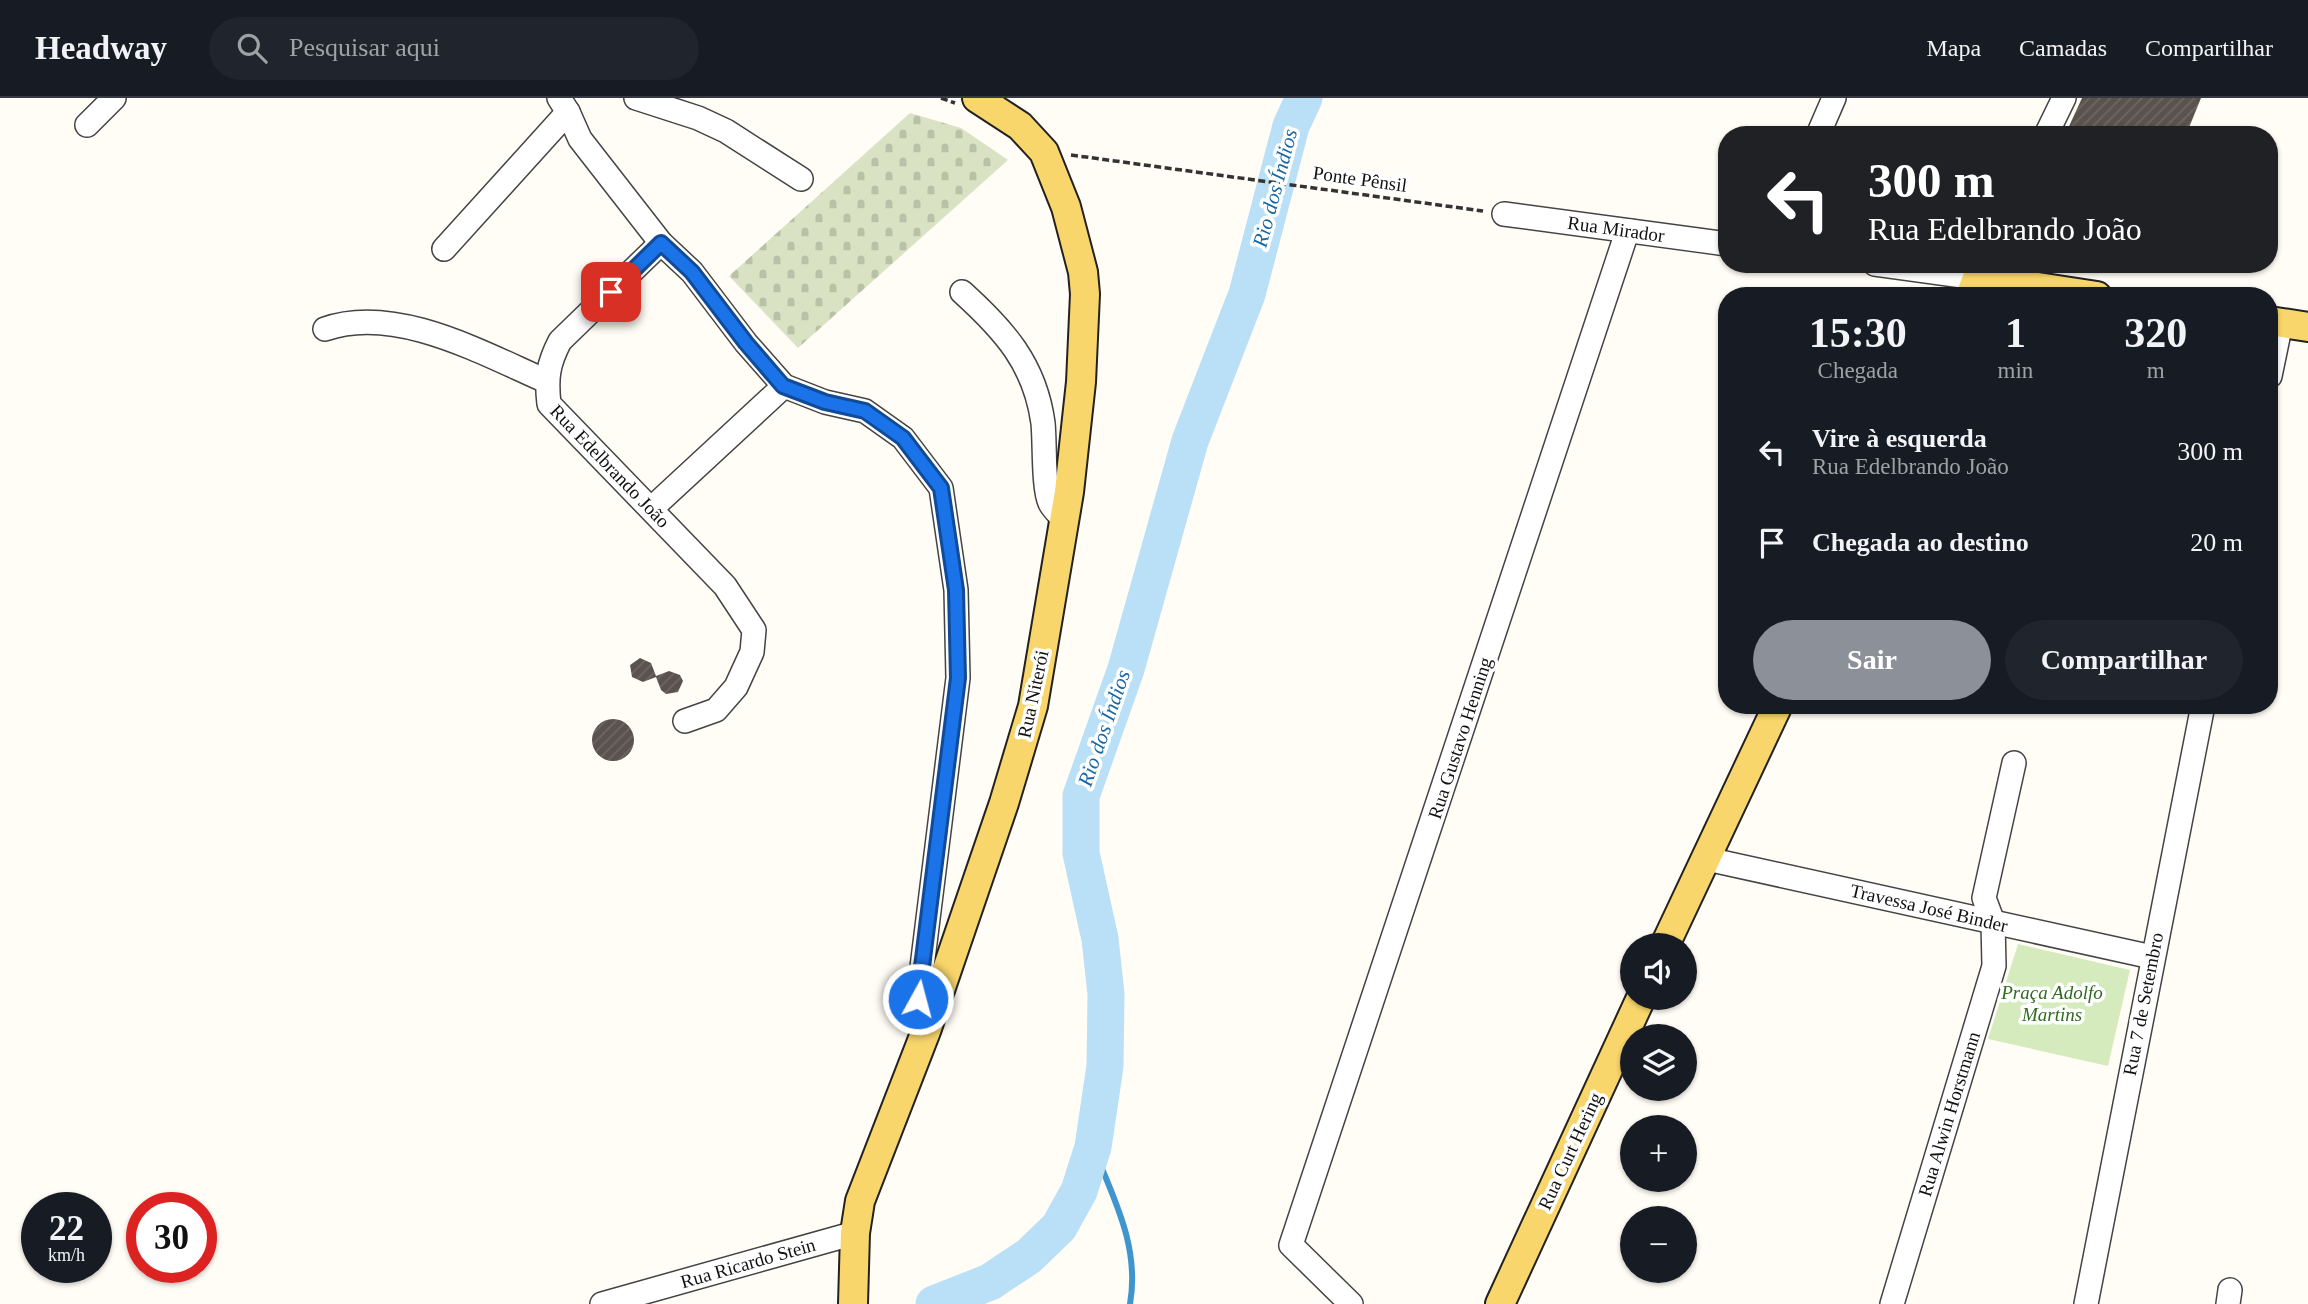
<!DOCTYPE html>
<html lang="pt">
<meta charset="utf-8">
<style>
:root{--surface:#171b24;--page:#20242c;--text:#f1f3f6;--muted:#9ea1a6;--line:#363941;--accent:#8c9099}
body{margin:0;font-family:Georgia,serif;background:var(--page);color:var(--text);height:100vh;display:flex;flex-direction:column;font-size:26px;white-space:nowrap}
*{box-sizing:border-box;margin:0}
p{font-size:23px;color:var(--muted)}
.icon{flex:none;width:38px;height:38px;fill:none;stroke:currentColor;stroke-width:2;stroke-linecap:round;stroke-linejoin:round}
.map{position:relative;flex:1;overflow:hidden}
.panel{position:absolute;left:1718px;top:189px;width:560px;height:427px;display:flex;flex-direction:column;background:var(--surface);border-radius:28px;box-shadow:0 2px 5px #0004}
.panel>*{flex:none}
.top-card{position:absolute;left:1718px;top:28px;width:560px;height:147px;border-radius:28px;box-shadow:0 2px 5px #0004;background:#202124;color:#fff;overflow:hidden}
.buttons{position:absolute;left:1620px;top:835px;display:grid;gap:14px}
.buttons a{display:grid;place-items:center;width:77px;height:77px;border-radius:50%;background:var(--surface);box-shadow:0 2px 5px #0004;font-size:35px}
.speed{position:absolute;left:21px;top:1094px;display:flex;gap:14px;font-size:35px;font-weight:700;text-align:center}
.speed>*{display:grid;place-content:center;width:91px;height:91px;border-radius:50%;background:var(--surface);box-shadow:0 2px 5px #0004;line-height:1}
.speed small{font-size:18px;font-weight:400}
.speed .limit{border:10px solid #d22;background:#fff;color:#111}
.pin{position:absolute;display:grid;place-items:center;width:60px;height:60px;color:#fff;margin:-30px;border-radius:14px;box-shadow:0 4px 10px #0006}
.me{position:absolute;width:77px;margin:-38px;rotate:7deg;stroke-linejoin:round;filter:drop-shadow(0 0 5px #0008)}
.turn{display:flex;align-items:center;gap:24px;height:147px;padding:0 35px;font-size:32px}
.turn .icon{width:91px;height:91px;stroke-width:2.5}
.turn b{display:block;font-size:49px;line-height:60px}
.eta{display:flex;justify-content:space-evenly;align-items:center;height:119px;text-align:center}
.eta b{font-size:42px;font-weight:800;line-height:49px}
.action{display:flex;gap:14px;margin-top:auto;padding:14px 35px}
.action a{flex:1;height:80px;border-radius:42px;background:var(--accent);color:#fff;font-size:28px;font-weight:800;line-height:80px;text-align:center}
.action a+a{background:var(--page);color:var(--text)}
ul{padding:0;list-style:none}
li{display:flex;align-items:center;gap:21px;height:91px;padding:0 35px}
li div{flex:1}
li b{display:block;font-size:26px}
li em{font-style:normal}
header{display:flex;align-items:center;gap:42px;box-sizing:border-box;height:98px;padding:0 35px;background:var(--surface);border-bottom:2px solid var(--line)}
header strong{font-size:33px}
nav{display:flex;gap:38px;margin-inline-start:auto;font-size:24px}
.search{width:490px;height:63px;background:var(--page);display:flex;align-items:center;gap:18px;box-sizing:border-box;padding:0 24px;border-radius:38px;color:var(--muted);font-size:26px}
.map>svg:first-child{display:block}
</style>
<header>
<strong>Headway</strong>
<div class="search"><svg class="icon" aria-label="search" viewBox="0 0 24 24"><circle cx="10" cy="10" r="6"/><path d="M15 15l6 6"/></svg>Pesquisar aqui</div>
<nav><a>Mapa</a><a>Camadas</a><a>Compartilhar</a></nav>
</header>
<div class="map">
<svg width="2308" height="1206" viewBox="0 0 2308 1206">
<defs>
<pattern id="cemetery-stones" width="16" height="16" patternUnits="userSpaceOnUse" patternTransform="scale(1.75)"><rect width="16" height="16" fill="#d9e3c4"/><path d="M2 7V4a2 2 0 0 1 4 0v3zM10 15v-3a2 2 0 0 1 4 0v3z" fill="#b9c2a7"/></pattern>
<pattern id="building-hatch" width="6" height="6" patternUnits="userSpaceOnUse" patternTransform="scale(1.75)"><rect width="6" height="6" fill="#5a524d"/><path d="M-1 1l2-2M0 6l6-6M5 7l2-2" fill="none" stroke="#6d6662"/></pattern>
</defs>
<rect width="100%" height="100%" fill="#fffdf5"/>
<path fill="#d5ebbd" d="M 2018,846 L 2130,872 L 2108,968 L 1988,941 Z"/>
<path fill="url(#cemetery-stones)" d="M 910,15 L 961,30 L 1008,62 L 798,250 L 729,178 Z"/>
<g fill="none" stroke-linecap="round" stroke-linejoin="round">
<path stroke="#3f96cf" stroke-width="6" d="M 1093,1049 C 1114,1101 1140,1149 1130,1206"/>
<path stroke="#b9e0f7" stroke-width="37" d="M 934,1206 L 990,1184 L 1029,1158 L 1059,1129 L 1079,1093 L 1093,1049 L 1105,968 L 1106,896 L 1100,841 L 1081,755 L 1081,698 L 1126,571 L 1190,343 L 1247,196 L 1291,28 L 1304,0"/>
</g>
<g fill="url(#building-hatch)">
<path d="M 2082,0 L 2201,0 L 2186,37 L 2065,37 Z"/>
<path d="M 640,560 L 651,565 L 656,578 L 669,573 L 680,577 L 683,583 L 678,594 L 666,596 L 661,592 L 656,579 L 643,584 L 632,579 L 630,567 Z"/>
<circle cx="613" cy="642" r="21"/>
</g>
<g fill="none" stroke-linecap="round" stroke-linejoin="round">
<defs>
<g id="minor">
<path d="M 559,0 L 568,14 L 580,41 L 661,145 L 692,174 L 746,245 L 784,288 L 825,304 L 865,313 L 903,340 L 941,390 L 956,492 L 958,580 L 918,901 L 919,919 L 926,933"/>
<path d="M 636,0 L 698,20 L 726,33 L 801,81"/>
<path d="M 87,27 L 114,0"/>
<path d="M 1818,37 L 1834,0"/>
<path d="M 2046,37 L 2064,0"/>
<path d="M 1504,116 L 1727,146"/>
<path d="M 661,145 L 560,243 C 548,266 546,280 549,306 L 725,488 L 754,532 L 752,554 L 736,589 L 716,612 L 685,623"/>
<path d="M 444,151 L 568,14"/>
<path d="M 1875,166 L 1977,180 L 1984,166"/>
<path d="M 962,194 C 1004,232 1035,266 1043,325 C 1045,344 1043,390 1050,405 C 1053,411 1060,417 1064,422"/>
<path d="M 325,231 C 395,206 482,255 546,283"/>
<path d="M 2270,278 L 2281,225"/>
<path d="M 651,411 L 784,288"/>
<path d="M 1707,761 L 2152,859"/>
<path d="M 602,1206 L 855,1135"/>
<path d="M 1351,1206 L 1291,1147 L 1626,137 L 1630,133"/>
<path d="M 1892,1206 L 1994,868 L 1993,824 L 1984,800 L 2014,665"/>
<path d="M 2086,1206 L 2203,607"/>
<path d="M 2228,1206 L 2230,1192"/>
</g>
<g id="major">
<path d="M 1970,198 L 1977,180 L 2097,198"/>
<path d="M 2270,223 L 2308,229"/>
<path d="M 1665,847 L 1778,607"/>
<path d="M 853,1206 L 855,1135 L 860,1103 L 926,933 L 1004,705 L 1033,608 L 1069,394 L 1081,284 L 1085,196 L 1083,174 L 1066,109 L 1044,54 L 1020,28 L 977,0"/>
<path d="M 1500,1206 L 1641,900"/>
</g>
</defs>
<use href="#minor" stroke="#444" stroke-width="26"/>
<use href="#major" stroke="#222" stroke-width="32"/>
<g stroke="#333" stroke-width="3.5" stroke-dasharray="7 3.5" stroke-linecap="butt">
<path d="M 941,0 L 955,5"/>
<path d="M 1071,57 L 1483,113"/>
</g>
<use href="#minor" stroke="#fff" stroke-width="23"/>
<use href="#major" stroke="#f9d66b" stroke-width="28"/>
</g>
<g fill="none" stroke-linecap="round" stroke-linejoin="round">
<defs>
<path id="route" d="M 611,194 L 661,145 L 692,174 L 746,245 L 783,288 L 825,304 L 865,313 L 903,340 L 941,390 L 956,492 L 958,580 L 918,901"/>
</defs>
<use href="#route" stroke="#114b97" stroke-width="18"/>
<use href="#route" stroke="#1a73e8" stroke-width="12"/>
</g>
<g text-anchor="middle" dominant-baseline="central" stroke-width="7" stroke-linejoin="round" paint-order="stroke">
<g font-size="19" fill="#111" stroke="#fff">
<text transform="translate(1360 81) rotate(8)">Ponte Pênsil</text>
<text transform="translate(1616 131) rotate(8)">Rua Mirador</text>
<text transform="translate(610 368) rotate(46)">Rua Edelbrando João</text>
<text transform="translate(1033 596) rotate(-78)">Rua Niterói</text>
<text transform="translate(1460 640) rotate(-72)">Rua Gustavo Henning</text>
<text transform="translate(1929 810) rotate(13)">Travessa José Binder</text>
<text transform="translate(2143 906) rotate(-79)">Rua 7 de Setembro</text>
<text transform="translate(1949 1016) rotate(-73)">Rua Alwin Horstmann</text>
<text transform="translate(1570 1053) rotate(-65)">Rua Curt Hering</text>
<text transform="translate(748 1165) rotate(-16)">Rua Ricardo Stein</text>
</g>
<g font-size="19" font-style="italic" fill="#2f6b1f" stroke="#fff">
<text x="2052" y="894">Praça Adolfo<tspan x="2052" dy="22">Martins</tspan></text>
</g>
<g font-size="21" font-style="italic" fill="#1768a6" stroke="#fff">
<text transform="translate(1275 90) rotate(-75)">Rio dos Índios</text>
<text transform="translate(1104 630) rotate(-71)">Rio dos Índios</text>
</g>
</g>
</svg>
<div class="buttons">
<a><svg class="icon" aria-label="sound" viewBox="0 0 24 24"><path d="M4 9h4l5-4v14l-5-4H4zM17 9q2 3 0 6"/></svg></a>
<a><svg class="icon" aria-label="layers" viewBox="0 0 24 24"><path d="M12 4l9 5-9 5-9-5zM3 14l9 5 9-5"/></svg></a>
<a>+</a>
<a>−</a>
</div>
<div class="speed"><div>22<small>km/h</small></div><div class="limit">30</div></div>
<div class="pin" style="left:611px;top:194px;background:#d93025"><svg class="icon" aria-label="arrive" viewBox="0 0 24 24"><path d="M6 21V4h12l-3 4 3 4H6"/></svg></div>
<svg class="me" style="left:918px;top:901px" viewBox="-20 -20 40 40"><circle r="17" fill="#1a73e8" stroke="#fff" stroke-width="3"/><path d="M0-11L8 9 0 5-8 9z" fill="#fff"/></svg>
<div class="top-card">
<div class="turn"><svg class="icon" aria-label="left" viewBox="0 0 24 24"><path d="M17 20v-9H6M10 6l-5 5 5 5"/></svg><div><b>300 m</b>Rua Edelbrando João</div></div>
</div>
<section class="panel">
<div class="eta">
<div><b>15:30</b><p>Chegada</p></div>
<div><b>1</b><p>min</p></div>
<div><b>320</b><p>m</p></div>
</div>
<ul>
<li><svg class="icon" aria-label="left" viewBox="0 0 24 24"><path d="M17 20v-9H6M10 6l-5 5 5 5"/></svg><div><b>Vire à esquerda</b><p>Rua Edelbrando João</p></div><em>300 m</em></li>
<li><svg class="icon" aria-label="arrive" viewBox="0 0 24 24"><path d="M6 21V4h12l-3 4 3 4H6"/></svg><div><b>Chegada ao destino</b></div><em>20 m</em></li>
</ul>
<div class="action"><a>Sair</a><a>Compartilhar</a></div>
</section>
</div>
